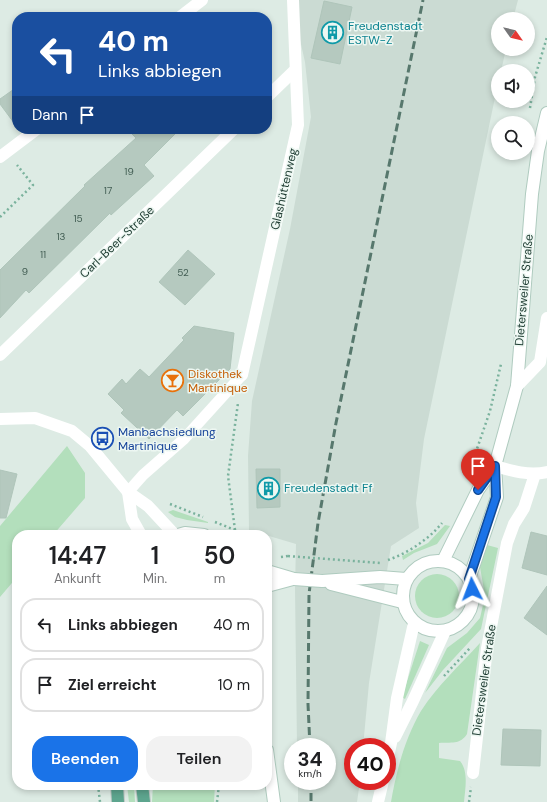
<!DOCTYPE html>
<html lang="de">
<meta charset="utf-8">
<style>
:root{--surface:#fff;--page:#f2f2f2;--text:#202124;--muted:#757577;--line:#e0e0e0;--accent:#1a73e8}
body{margin:0;font-family:"DM Sans",sans-serif;background:var(--page);color:var(--text);height:100vh;display:flex;flex-direction:column;font-size:15px;white-space:nowrap}
*{box-sizing:border-box;margin:0}
p{font-size:13px;color:var(--muted)}
.icon{flex:none;width:22px;height:22px;fill:none;stroke:currentColor;stroke-width:2;stroke-linecap:round;stroke-linejoin:round}
.map{position:relative;flex:1;overflow:hidden}
.sheet{position:absolute;left:12px;top:530px;width:260px;height:260px;display:flex;flex-direction:column;background:var(--surface);border-radius:16px;box-shadow:0 2px 6px #0003}
.sheet>*{flex:none}
.top-card{position:absolute;left:12px;top:12px;width:260px;height:122px;border-radius:16px;box-shadow:0 2px 6px #0003;background:#1a4fa0;color:#fff;overflow:hidden}
.needle{width:26px;rotate:124deg}
.buttons{position:absolute;left:491px;top:12px;display:grid;gap:8px}
.buttons a{display:grid;place-items:center;width:44px;height:44px;border-radius:50%;background:var(--surface);box-shadow:0 2px 6px #0003;font-size:20px}
.speed{position:absolute;left:284px;top:738px;display:flex;gap:8px;font-size:20px;font-weight:700;text-align:center}
.speed>*{display:grid;place-content:center;width:52px;height:52px;border-radius:50%;background:var(--surface);box-shadow:0 2px 6px #0003;line-height:1}
.speed small{font-size:10px;font-weight:400}
.speed .limit{border:6px solid #d22;background:#fff;color:#111}
.pin{position:absolute;display:grid;place-items:center;width:34px;height:34px;color:#fff;margin:-41px -17px;border-radius:50% 50% 50% 0;rotate:-45deg;box-shadow:0 0 4px #0007}
.pin .icon{rotate:45deg}
.me{position:absolute;width:44px;margin:-22px;rotate:357deg;stroke-linejoin:round;filter:drop-shadow(0 0 3px #0008)}
.turn{display:flex;align-items:center;gap:14px;height:84px;padding:0 20px;font-size:18px}
.turn .icon{width:52px;height:52px;stroke-width:2.5}
.turn b{display:block;font-size:28px;line-height:34px}
.then{display:flex;align-items:center;height:38px;padding:0 20px;background:#0003;gap:8px;font-size:15px}
.eta{display:flex;justify-content:space-evenly;align-items:center;height:68px;text-align:center}
.eta b{font-size:24px;font-weight:600;line-height:28px}
.action{display:flex;gap:8px;margin-top:auto;padding:8px 20px}
.action a{flex:1;height:46px;border-radius:16px;background:var(--accent);color:#fff;font-size:16px;font-weight:600;line-height:46px;text-align:center}
.action a+a{background:var(--page);color:var(--text)}
ul{padding:0;list-style:none}
li{display:flex;align-items:center;gap:12px;height:54px;margin:0 8px 6px;padding:0 12px;border:2px solid var(--line);border-radius:16px}
li div{flex:1}
li b{display:block;font-size:15px}
li em{font-style:normal}
.map>svg:first-child{display:block}
</style>
<div class="map">
<svg width="547" height="802" viewBox="0 0 547 802">
<rect width="100%" height="100%" fill="#ddebe4"/>
<path fill="#cbdbd3" d="M 291,0 L 518,0 L 513,19 L 498,19 L 498,49 L 506,49 L 501,71 L 498,71 L 498,83 L 424,439 L 416,503 L 419,528 L 391,546 L 369,683 L 363,747 L 353,747 L 353,781 L 360,781 L 357,802 L 298,802 L 298,781 L 327,781 L 327,747 L 297,747 L 295,588 L 296,544 L 249,530 L 248,456 L 252,401 L 290,229 L 311,117 L 305,62 Z"/>
<g fill="#b3dfbc">
<path d="M 67,446 L 85,473 L 85,498 L 53,535 L 17,535 L 17,577 L 0,597 L 0,526 Z"/>
<path d="M 173,510 L 208,522 L 208,523 L 187,520 L 175,517 L 168,512 Z"/>
<path d="M 445,525 L 450,526 L 437,544 L 414,553 L 403,560 L 402,556 L 428,543 Z"/>
<path d="M 487,545 L 498,548 L 481,629 L 443,670 L 425,693 L 447,648 L 467,633 L 480,618 L 485,596 L 480,567 Z"/>
<circle cx="437" cy="596" r="22"/>
<path d="M 420,641 L 429,645 L 405,699 L 402,697 Z"/>
<path d="M 480,643 L 467,734 C 460,745 451,742 439,743 L 439,758 L 460,761 C 469,772 465,789 464,802 L 391,802 C 396,772 405,738 421,711 C 437,686 460,665 480,643 Z"/>
<path d="M 127,785 L 134,785 L 135,802 L 129,802 Z"/>
<path d="M 153,785 L 215,785 L 214,802 L 152,802 Z"/>
</g>
<g fill="#b5c9bf" stroke="#afc5ba">
<path d="M 324,1 L 352,7 L 340,64 L 311,58 Z"/>
<path d="M 17,87 L 17,127 L 0,104 L 0,99 Z"/>
<path d="M 127,129 L 180,129 L 144,165 L 154,176 L 111,215 L 110,213 L 29,293 L 26,290 L 0,318 L 0,270 L 85,186 L 84,185 L 136,138 Z"/>
<path d="M 188,250 L 215,274 L 185,305 L 159,282 Z"/>
<path d="M 194,326 L 234,333 L 230,369 L 183,416 L 177,410 L 149,439 L 121,413 L 124,410 L 108,394 L 122,379 L 126,384 L 140,369 L 149,377 L 184,340 L 182,338 Z"/>
<path d="M 256,469 L 280,469 L 280,507 L 257,508 Z"/>
<path d="M 0,470 L 17,474 L 6,518 L 0,518 Z"/>
<path d="M 531,532 L 547,536 L 547,575 L 522,568 Z"/>
<path d="M 547,586 L 547,635 L 524,618 Z"/>
<path d="M 503,729 L 541,730 L 540,766 L 501,765 Z"/>
</g>
<g fill="none" stroke-linecap="round" stroke-linejoin="round">
<defs>
<g id="secondary">
<path d="M 178,535 L 185,533 L 204,535"/>
<circle cx="438" cy="596" r="35"/>
<path d="M 443,561 L 478,490 L 495,466 L 517,386 L 532,194 L 538,151 L 547,113"/>
<path d="M 267,571 L 294,579"/>
<path d="M 469,579 L 497,497 L 495,466"/>
<path d="M 322,581 L 380,577 L 406,579"/>
<path d="M 331,584 L 402,602"/>
<path d="M 267,586 L 293,579"/>
<path d="M 267,750 L 274,802"/>
</g>
<g id="primary">
<path d="M 117,785 L 118,802"/>
<path d="M 142,785 L 144,802"/>
</g>
</defs>
<use href="#secondary" stroke="#afcbbf" stroke-width="14"/>
<use href="#primary" stroke="#c0c8c5" stroke-width="14"/>
<g stroke="#7ab29d" stroke-width="2.5" stroke-dasharray="2 3" stroke-linecap="butt">
<path d="M 530,108 L 535,77 L 547,37"/>
<path d="M 0,217 L 33,185 L 17,165"/>
<path d="M 469,472 L 490,411 L 501,364"/>
<path d="M 170,504 L 203,517"/>
<path d="M 215,522 L 235,530 L 238,535"/>
<path d="M 235,530 L 228,476 L 238,403"/>
<path d="M 281,557 L 288,556"/>
<path d="M 388,560 C 408,553 428,540 442,523"/>
<path d="M 444,676 L 470,648"/>
<path d="M 98,785 L 100,802"/>
<path d="M 217,802 L 219,785"/>
<path d="M 469,802 L 471,787"/>
</g>
<path stroke="#fff" stroke-width="11" d="M 128,492 L 143,475 L 184,439 L 242,375"/>
<g stroke="#fff" stroke-width="12">
<path d="M 180,17 L 202,0"/>
<path d="M 267,97 L 295,70"/>
<path d="M 0,157 L 37,129"/>
<path d="M 0,355 L 234,129"/>
<path d="M 242,375 L 298,125 L 293,0"/>
<path d="M 517,386 L 540,362 L 547,318"/>
<path d="M 0,419 L 35,418 L 72,431 L 90,446 L 128,492 L 148,506 L 175,535"/>
<path d="M 495,466 C 512,471 529,476 547,472"/>
<path d="M 128,492 L 132,519 L 141,535"/>
<path d="M 395,737 L 413,701 L 445,631"/>
<path d="M 387,762 L 391,743 L 397,698 L 414,623"/>
<path d="M 473,773 L 487,648 L 507,543 L 514,524 L 524,508 L 535,474"/>
<path d="M 378,802 L 383,781"/>
</g>
<use href="#secondary" stroke="#fff" stroke-width="12"/>
<use href="#primary" stroke="#5da58e" stroke-width="12"/>
<g stroke="#57786d" stroke-width="3" stroke-dasharray="8 4" stroke-linecap="butt">
<path d="M 310,747 L 308,704 L 309,594 L 318,523 L 336,423 L 423,0"/>
<path d="M 311,781 L 311,802"/>
</g>
<defs>
<path id="secondary-bridge" d="M 294,579 L 322,581"/>
</defs>
<use href="#secondary-bridge" stroke="#afcbbf" stroke-width="14" stroke-linecap="butt"/>
<path stroke="#7ab29d" stroke-width="2.5" stroke-dasharray="2 3" stroke-linecap="butt" d="M 288,556 L 380,563"/>
<use href="#secondary-bridge" stroke="#fff" stroke-width="12"/>
</g>
<g fill="none" stroke-linecap="round" stroke-linejoin="round">
<defs>
<path id="route" d="M 472,589 L 469,579 L 496,497 L 495,466 L 478,490"/>
</defs>
<use href="#route" stroke="#114b97" stroke-width="10"/>
<use href="#route" stroke="#1a73e8" stroke-width="7"/>
</g>
<defs>
<symbol id="building-ring" viewBox="-11 -11 22 22"><circle r="9.5" fill="#edf7f2" stroke="#0f9aa8" stroke-width="1.5"/><path d="M-4-6H4V6H1V3H-1V6H-4ZM-2.5-4.3h1.7v1.8h-1.7ZM.8-4.3h1.7v1.8H.8ZM-2.5-1h1.7V.8h-1.7ZM.8-1h1.7V.8H.8Z" fill="#0f9aa8"/></symbol>
<symbol id="bar-ring" viewBox="-11 -11 22 22"><circle r="9.5" fill="#edf7f2" stroke="#e8710a" stroke-width="1.5"/><path d="M-6-5H6L.8 .8V4.5H3.5V6h-7V4.5H-.8V.8Z" fill="#e8710a"/></symbol>
<symbol id="bus-ring" viewBox="-11 -11 22 22"><circle r="9.5" fill="#edf7f2" stroke="#1a4fb4" stroke-width="1.5"/><path d="M-5-6H5V4H4V6H2V4H-2V6H-4V4H-5ZM-3.5-4V0h7V-4ZM-3.5 1.2v1.5H-2V1.2ZM2 1.2v1.5H3.5V1.2Z" fill="#1a4fb4"/></symbol>
</defs>
<g fill-rule="evenodd">
<use href="#building-ring" x="320" y="20" width="25" height="25"/>
<use href="#bar-ring" x="160" y="368" width="25" height="25"/>
<use href="#bus-ring" x="90" y="426" width="25" height="25"/>
<use href="#building-ring" x="256" y="476" width="25" height="25"/>
</g>
<g text-anchor="middle" dominant-baseline="central" stroke-width="3" stroke-linejoin="round" paint-order="stroke">
<g font-size="10" fill="#435e54">
<text x="129" y="171">19</text>
<text x="108" y="190">17</text>
<text x="78" y="218">15</text>
<text x="61" y="236">13</text>
<text x="43" y="254">11</text>
<text x="25" y="271">9</text>
<text x="183" y="272">52</text>
</g>
<g font-size="12" fill="#0d838f" stroke="#edf7f2" text-anchor="start">
<text x="348" y="26">Freudenstadt<tspan x="348" dy="14">ESTW-Z</tspan></text>
<text x="284" y="488">Freudenstadt Ff</text>
</g>
<g font-size="12" fill="#1d3b31" stroke="#edf7f2">
<text transform="translate(284 189) rotate(-77)">Glashüttenweg</text>
<text transform="translate(117 242) rotate(-44)">Carl-Beer-Straße</text>
<text transform="translate(524 290) rotate(-85)">Dietersweiler Straße</text>
<text transform="translate(484 680) rotate(-82)">Dietersweiler Straße</text>
</g>
<g font-size="12" fill="#c56008" stroke="#edf7f2" text-anchor="start">
<text x="188" y="374">Diskothek<tspan x="188" dy="14">Martinique</tspan></text>
</g>
<g font-size="12" fill="#164399" stroke="#edf7f2" text-anchor="start">
<text x="118" y="432">Manbachsiedlung<tspan x="118" dy="14">Martinique</tspan></text>
</g>
</g>
</svg>
<div class="buttons">
<a><svg class="needle" viewBox="-14 -14 28 28"><path d="M0-13l5 13h-10z" fill="#e53935"/><path d="M0 13l5-13h-10z" fill="#757577"/></svg></a>
<a><svg class="icon" aria-label="sound" viewBox="0 0 24 24"><path d="M4 9h4l5-4v14l-5-4H4zM17 9q2 3 0 6"/></svg></a>
<a><svg class="icon" aria-label="search" viewBox="0 0 24 24"><circle cx="10" cy="10" r="6"/><path d="M15 15l6 6"/></svg></a>
</div>
<div class="speed"><div>34<small>km/h</small></div><div class="limit">40</div></div>
<div class="pin" style="left:478px;top:490px;background:#d93025"><svg class="icon" aria-label="arrive" viewBox="0 0 24 24"><path d="M6 21V4h12l-3 4 3 4H6"/></svg></div>
<svg class="me" style="left:472px;top:589px" viewBox="-20 -20 40 40"><path d="M0-17L14 15 0 8-14 15z" fill="#1a73e8" stroke="#fff" stroke-width="4"/></svg>
<div class="top-card">
<div class="turn"><svg class="icon" aria-label="left" viewBox="0 0 24 24"><path d="M17 20v-9H6M10 6l-5 5 5 5"/></svg><div><b>40 m</b>Links abbiegen</div></div>
<div class="then">Dann<svg class="icon" aria-label="arrive" viewBox="0 0 24 24"><path d="M6 21V4h12l-3 4 3 4H6"/></svg></div>
</div>
<section class="sheet">
<div class="eta">
<div><b>14:47</b><p>Ankunft</p></div>
<div><b>1</b><p>Min.</p></div>
<div><b>50</b><p>m</p></div>
</div>
<ul>
<li><svg class="icon" aria-label="left" viewBox="0 0 24 24"><path d="M17 20v-9H6M10 6l-5 5 5 5"/></svg><div><b>Links abbiegen</b></div><em>40 m</em></li>
<li><svg class="icon" aria-label="arrive" viewBox="0 0 24 24"><path d="M6 21V4h12l-3 4 3 4H6"/></svg><div><b>Ziel erreicht</b></div><em>10 m</em></li>
</ul>
<div class="action"><a>Beenden</a><a>Teilen</a></div>
</section>
</div>
